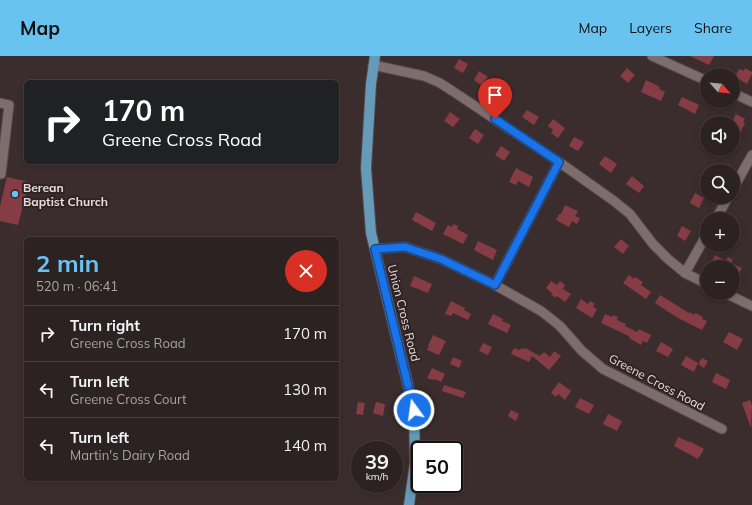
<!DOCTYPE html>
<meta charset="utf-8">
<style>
:root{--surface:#2c2222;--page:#382f2f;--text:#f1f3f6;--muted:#a6a4a5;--line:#483f40;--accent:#69c3f1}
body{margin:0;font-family:Mulish,sans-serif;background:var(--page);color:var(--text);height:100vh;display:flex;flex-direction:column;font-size:15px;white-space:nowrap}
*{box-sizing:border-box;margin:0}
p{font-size:13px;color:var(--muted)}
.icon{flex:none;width:22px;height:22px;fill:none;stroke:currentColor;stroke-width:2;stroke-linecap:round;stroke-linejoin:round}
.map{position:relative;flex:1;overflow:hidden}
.side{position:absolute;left:24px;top:181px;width:315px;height:244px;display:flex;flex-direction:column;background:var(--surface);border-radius:6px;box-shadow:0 2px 6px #0003,0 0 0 1px var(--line)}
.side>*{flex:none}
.guide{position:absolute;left:24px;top:24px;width:315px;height:84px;border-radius:6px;box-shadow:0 2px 6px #0003,0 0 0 1px var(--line);background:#202124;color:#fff;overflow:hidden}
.needle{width:26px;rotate:117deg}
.controls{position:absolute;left:700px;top:12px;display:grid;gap:8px}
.controls a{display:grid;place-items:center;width:40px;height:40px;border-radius:50%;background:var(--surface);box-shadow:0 2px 6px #0003,0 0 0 1px var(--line);font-size:20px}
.speed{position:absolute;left:351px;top:385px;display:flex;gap:8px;font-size:20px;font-weight:700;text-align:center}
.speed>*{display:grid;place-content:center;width:52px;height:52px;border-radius:50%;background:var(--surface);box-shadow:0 2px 6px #0003,0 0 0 1px var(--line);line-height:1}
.speed small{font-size:10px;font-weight:400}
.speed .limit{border:2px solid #111;border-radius:6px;background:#fff;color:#111}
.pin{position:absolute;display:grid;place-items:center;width:34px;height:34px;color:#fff;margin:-41px -17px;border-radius:50% 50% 50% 0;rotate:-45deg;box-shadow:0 0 4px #0007}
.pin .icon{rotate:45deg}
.me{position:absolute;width:44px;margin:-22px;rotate:346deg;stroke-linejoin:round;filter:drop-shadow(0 0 3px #0008)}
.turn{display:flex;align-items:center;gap:14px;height:84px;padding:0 12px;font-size:18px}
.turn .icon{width:52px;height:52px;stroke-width:2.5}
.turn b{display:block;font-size:28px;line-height:34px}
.round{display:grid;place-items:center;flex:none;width:42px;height:42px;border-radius:21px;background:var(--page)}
.overview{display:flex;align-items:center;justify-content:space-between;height:68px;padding:0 12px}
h1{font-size:24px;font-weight:700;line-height:30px;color:var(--accent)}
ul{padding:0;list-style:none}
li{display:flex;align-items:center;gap:12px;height:56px;padding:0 12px;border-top:1px solid var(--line)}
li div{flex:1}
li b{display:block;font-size:15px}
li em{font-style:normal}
header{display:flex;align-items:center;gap:24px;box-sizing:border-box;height:56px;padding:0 20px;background:var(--accent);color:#111}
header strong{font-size:19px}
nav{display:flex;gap:22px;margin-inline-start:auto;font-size:14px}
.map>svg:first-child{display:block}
</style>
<header>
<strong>Map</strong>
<nav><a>Map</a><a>Layers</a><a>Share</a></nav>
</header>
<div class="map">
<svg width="752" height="449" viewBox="0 0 752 449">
<rect width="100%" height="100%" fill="#3b2d2d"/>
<g fill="#863c44">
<path d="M 690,0 L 714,0 L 709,9 Z"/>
<path d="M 459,3 L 468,8 L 463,17 L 454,12 Z"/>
<path d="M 627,12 L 635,19 L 628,27 L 620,20 Z"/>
<path d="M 745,12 L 752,16 L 752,18 L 747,28 L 735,21 L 739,13 L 744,15 Z"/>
<path d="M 479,15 L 488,21 L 482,30 L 474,24 Z"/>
<path d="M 646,24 L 660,31 L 659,33 L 665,36 L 661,45 L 641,36 Z"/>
<path d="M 503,32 L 512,37 L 507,46 L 498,41 Z"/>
<path d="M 682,41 L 699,49 L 695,58 L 678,49 Z"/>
<path d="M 527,54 L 539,61 L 534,69 L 522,61 Z"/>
<path d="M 450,56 L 460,63 L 453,71 L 444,65 Z"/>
<path d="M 736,58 L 745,63 L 743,66 L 745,67 L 740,77 L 738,76 L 733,85 L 733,64 Z"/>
<path d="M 553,63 L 565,72 L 558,82 L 551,77 L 553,74 L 548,70 Z"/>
<path d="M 475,73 L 484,79 L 478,88 L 469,82 Z"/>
<path d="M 574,81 L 584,86 L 578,95 L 569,90 Z"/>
<path d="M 501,90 L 510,96 L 504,105 L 495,99 Z"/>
<path d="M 605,100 L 617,108 L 611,117 L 599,108 Z"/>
<path d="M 516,112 L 533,121 L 529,131 L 518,125 L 516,129 L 509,126 Z"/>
<path d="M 632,120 L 644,130 L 639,137 L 626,128 Z"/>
<path d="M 7,121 L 29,126 L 18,169 L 0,165 L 0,150 Z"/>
<path d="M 695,137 L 704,142 L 699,152 L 690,147 Z"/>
<path d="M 565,149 L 578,155 L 575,160 L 580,162 L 577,168 L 572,165 L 569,171 L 556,164 L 559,158 L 561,158 Z"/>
<path d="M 416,156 L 436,167 L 432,175 L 412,164 Z"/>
<path d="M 453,168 L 458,170 L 457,173 L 468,179 L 463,188 L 443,178 L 448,169 L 452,171 Z"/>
<path d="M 682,170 L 691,175 L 685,185 L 677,180 Z"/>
<path d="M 621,183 L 629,190 L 623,198 L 614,191 Z"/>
<path d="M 478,185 L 497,194 L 493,204 L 474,194 Z"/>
<path d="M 715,199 L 726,205 L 728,201 L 733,204 L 731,207 L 742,212 L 737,221 L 733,219 L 733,211 L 717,211 L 711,208 Z"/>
<path d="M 629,219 L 634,223 L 635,221 L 643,226 L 641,229 L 651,236 L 646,243 L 623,227 Z"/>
<path d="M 414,220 L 432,228 L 428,237 L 410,230 Z"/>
<path d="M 551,225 L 557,229 L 560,225 L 565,229 L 563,233 L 571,238 L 565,246 L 557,240 L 556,242 L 551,238 L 552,237 L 546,232 Z"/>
<path d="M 660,239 L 689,257 L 689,256 L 694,259 L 695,257 L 703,261 L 702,263 L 707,265 L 702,274 L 678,262 L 655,247 Z"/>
<path d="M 581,243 L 588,248 L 590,245 L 595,248 L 593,251 L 597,253 L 592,262 L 576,252 Z"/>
<path d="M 451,245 L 465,252 L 464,254 L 471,258 L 468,264 L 453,257 L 451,260 L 445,258 Z"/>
<path d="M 493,258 L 503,263 L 502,265 L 511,269 L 507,277 L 488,268 Z"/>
<path d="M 605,258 L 612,261 L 613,259 L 618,261 L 617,264 L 626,268 L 625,270 L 637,276 L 639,273 L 651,279 L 647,287 L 643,285 L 641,289 L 629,282 L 629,280 L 601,267 Z"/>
<path d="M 729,276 L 743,283 L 737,294 L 723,286 Z"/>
<path d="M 433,279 L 446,285 L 439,299 L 427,294 L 429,290 L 428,290 Z"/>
<path d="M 661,286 L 673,293 L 668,301 L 656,295 Z"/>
<path d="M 483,287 L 492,291 L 488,299 L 479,295 Z"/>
<path d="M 514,292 L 520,294 L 521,292 L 524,293 L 525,292 L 540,300 L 544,296 L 550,301 L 554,295 L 561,300 L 549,314 L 532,300 L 529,306 L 511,298 Z"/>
<path d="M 686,300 L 698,307 L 694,316 L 681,309 Z"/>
<path d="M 453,301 L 462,305 L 459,312 L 450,308 Z"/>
<path d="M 702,302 L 708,305 L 704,312 L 698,308 Z"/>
<path d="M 432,312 L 445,318 L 441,326 L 434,323 L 433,324 L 427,322 Z"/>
<path d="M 716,317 L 730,324 L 726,333 L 712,326 Z"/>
<path d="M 559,326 L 571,335 L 565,344 L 558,338 L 556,341 L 551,337 Z"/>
<path d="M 444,329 L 466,336 L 463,342 L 442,335 Z"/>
<path d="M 580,342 L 594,349 L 589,358 L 575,351 Z"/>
<path d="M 750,344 L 752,349 L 751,372 L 742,347 Z"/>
<path d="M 358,346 L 365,347 L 363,359 L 356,358 Z"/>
<path d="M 376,346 L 385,348 L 383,360 L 373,357 Z"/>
<path d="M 511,354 L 519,358 L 516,365 L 508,360 Z"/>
<path d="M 608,358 L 622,365 L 617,375 L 603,368 Z"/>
<path d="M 678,381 L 689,386 L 689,385 L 704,393 L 698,403 L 674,390 Z"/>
<path d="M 442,386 L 452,390 L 450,394 L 439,394 Z"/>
</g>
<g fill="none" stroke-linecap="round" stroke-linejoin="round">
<defs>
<g id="minor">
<path d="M 652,0 L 707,25"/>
<path d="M 373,9 L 424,20 L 440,27 L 457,38 L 559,106 L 614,145 L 630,158 L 653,188 L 668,203 L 685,217 L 707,228"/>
<path d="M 733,37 L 752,46"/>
<path d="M 0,47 L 9,49 L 1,118 L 0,118"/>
<path d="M 733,133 L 752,99"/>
<path d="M 716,163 L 728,141"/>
<path d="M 375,193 L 405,191 L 441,203 L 495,229 L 541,255 L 550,262 L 560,270 L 582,295 L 603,313 L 722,373"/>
<path d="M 685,217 L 707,178"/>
<path d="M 495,229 L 559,106"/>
<path d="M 725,237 L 752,250"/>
</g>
<path id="major" d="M 375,0 L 371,28 L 366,112 L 371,177 L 414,354 L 415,407 L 409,449"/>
</defs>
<use href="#minor" stroke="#55494a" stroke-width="11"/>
<use href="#major" stroke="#55494a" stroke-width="12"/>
<use href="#minor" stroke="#7d6d6d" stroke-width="9"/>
<use href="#major" stroke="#659bb8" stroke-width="10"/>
</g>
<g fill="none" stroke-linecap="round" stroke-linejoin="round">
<defs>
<path id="route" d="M 414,354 L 375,193 L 405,191 L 441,203 L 495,229 L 559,106 L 495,63"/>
</defs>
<use href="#route" stroke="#114b97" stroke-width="10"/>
<use href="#route" stroke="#1a73e8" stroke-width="7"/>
</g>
<circle fill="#69c3f1" stroke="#312324" stroke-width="1.5" cx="15" cy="138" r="4"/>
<g text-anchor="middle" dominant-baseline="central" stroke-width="4" stroke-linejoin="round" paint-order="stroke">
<g font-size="12" font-weight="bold" fill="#e6dcdd" stroke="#312324" text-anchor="start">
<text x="23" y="131">Berean<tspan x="23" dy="14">Baptist Church</tspan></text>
</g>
<g font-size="12" fill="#e6dcdd" stroke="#312324">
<text transform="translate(404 257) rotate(76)">Union Cross Road</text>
<text transform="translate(657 326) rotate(28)">Greene Cross Road</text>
</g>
</g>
</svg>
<div class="controls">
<a><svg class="needle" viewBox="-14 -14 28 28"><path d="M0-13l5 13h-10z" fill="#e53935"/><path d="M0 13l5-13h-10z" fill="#a6a4a5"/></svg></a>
<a><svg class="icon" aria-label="sound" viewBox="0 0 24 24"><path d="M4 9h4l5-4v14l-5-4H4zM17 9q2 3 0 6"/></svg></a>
<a><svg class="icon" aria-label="search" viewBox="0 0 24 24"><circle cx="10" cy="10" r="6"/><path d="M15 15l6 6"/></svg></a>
<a>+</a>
<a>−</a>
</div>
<div class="speed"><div>39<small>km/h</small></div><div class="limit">50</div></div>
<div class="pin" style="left:495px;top:63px;background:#d93025"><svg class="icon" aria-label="arrive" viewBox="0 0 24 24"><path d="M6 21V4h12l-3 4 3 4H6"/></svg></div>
<svg class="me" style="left:414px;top:354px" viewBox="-20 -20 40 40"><circle r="17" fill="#1a73e8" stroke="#fff" stroke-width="3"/><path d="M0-11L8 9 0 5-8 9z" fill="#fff"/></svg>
<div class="guide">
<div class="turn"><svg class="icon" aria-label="right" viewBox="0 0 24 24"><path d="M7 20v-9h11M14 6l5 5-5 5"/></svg><div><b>170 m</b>Greene Cross Road</div></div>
</div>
<section class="side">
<div class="overview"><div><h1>2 min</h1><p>520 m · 06:41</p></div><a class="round" style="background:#d93025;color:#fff"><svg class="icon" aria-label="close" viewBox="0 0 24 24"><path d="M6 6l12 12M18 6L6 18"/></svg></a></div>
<ul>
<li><svg class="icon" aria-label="right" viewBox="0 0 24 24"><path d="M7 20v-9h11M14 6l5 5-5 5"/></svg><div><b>Turn right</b><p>Greene Cross Road</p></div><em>170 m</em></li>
<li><svg class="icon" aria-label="left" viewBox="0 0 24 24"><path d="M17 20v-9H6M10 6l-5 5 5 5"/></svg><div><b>Turn left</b><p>Greene Cross Court</p></div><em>130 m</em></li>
<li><svg class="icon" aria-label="left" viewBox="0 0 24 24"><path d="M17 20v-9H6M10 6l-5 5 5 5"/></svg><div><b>Turn left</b><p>Martin's Dairy Road</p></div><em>140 m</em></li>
</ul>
</section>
</div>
